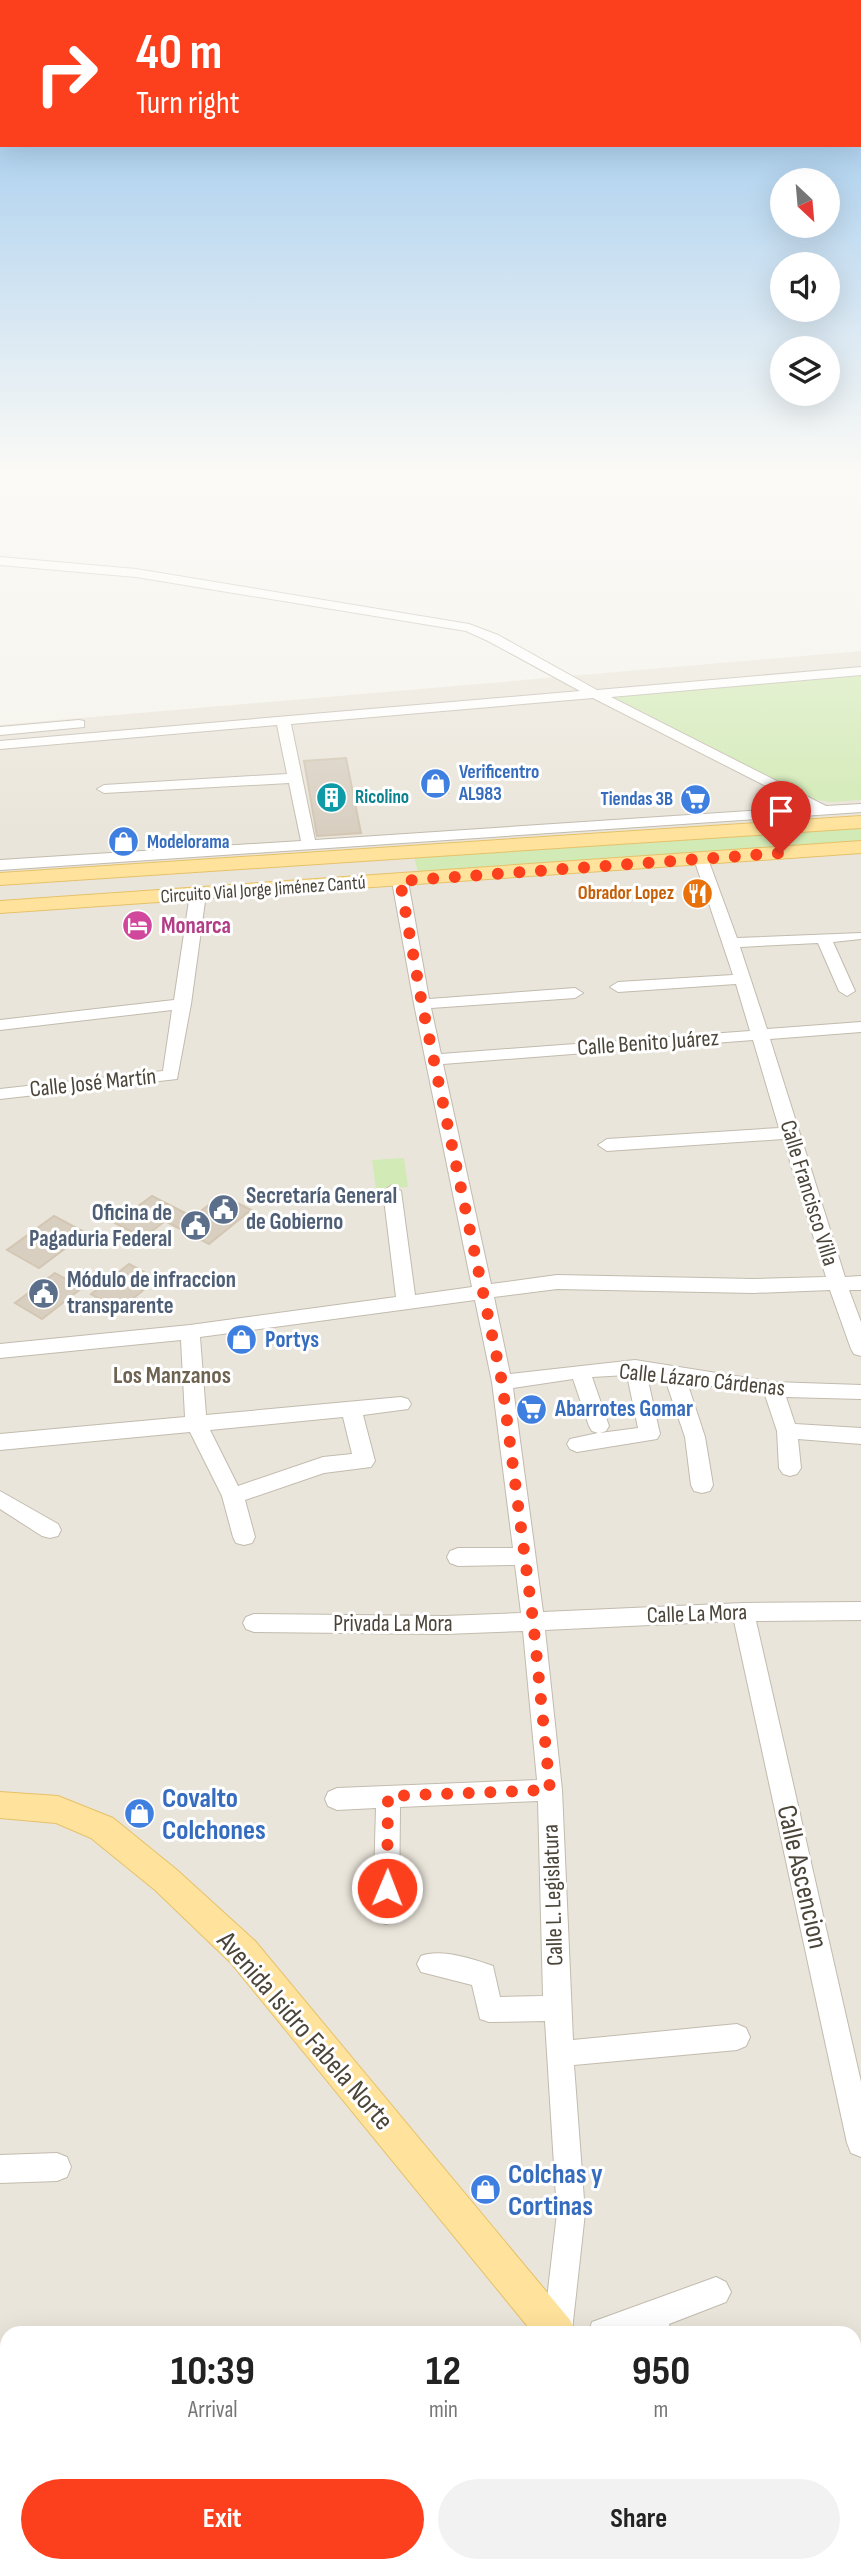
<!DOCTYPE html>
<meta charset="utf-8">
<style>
:root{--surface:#fff;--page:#f2f2f2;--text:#222;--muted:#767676;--accent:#fc3f1d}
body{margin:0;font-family:"Sofia Sans Condensed",sans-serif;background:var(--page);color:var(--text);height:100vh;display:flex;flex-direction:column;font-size:26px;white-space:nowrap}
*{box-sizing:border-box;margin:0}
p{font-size:23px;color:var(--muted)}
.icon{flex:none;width:38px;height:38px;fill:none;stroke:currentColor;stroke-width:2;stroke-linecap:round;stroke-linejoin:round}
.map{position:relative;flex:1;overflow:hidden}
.drawer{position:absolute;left:0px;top:2326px;width:861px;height:247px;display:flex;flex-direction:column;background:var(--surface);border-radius:21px 21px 0 0;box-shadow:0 7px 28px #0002}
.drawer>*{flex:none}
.guide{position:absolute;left:0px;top:0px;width:861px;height:147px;box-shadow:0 7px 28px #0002;background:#fc3f1d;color:#fff;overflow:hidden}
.needle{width:46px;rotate:154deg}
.fabs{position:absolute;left:770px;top:168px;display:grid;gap:14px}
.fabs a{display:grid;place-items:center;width:70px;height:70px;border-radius:50%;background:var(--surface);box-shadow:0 7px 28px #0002;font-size:35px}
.pin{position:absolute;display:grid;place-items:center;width:60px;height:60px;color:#fff;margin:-72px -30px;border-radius:50% 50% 50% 0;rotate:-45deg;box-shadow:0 0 7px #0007}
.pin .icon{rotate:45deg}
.me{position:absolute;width:77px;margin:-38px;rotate:1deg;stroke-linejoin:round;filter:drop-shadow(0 0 5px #0008)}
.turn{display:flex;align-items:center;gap:24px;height:147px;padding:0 21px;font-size:32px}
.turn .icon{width:91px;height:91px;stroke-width:2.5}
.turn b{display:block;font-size:49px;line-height:60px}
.eta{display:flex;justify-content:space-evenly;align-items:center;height:119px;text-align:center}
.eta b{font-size:42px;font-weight:700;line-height:49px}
.cta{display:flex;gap:14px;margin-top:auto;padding:14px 21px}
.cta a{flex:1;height:80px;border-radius:42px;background:var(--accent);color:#fff;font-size:28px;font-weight:700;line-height:80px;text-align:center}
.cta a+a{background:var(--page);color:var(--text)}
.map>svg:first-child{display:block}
</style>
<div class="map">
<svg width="861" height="2572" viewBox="0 0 861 2572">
<rect width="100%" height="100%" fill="#f6f3ec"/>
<path fill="#eae5da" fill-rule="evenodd" d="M 861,651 L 861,2572 L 0,2572 L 0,725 ZM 7,2333 L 854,2333 L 854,2566 L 7,2566 Z"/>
<g fill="#d2eab5">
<path d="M 861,673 L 861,800 L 831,802 L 813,799 L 610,695 Z"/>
<path d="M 861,826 L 861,843 L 418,873 L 414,856 Z"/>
<path d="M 404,1158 L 408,1187 L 376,1189 L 372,1160 Z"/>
</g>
<g fill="#d8cfc1" stroke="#d3c7b4" stroke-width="2">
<path d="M 346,758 L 361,833 L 317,836 L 304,761 Z"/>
<path d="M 445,777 L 448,793 L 429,795 L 425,779 Z"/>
<path d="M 222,1195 L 251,1210 L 209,1244 L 165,1221 L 143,1238 L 115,1223 L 152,1196 L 193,1217 Z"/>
<path d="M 54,1216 L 86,1233 L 39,1268 L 7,1250 Z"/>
<path d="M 129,1264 L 157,1279 L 119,1310 L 91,1294 Z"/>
<path d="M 55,1273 L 82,1288 L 42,1319 L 15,1303 Z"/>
</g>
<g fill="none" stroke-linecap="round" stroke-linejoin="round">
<defs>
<g id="minor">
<path d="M 0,557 L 136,569 L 469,624 L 498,635 L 597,690 L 861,667 L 861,675 L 611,697 L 826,806 L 861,804 L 861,812 L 0,870 L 0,860 L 301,841 L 289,783 L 104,793 L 97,789 L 104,785 L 287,774 L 277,725 L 0,749 L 0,741 L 580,691 L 488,641 L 466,631 L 136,577 L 0,565 ZM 593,698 L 807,807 L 315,840 L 291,724 Z"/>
<path d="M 79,720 L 84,721 L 84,727 L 0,735 L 0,727 Z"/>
<path d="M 701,855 L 708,859 L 737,938 L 861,933 L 861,939 L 833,942 L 855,991 L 847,996 L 839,991 L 818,943 L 740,947 L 767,1029 L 861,1022 L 861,1032 L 770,1039 L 845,1277 L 861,1276 L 861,1290 L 849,1290 L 861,1322 L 861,1356 L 854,1354 L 851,1349 L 830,1290 L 753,1293 L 557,1289 L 494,1297 L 510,1374 L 635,1360 L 773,1382 L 861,1385 L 861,1399 L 786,1397 L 795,1424 L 861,1428 L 861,1444 L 798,1439 L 801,1468 L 797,1474 L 790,1476 L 783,1474 L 779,1468 L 777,1431 L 765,1395 L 687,1382 L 705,1437 L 713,1485 L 710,1491 L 702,1493 L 694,1491 L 691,1485 L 685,1437 L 665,1379 L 647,1376 L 660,1434 L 657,1439 L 577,1452 L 570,1449 L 567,1444 L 570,1439 L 598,1433 L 592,1431 L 589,1426 L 573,1379 L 513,1388 L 543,1612 L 743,1603 L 861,1602 L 861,1620 L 756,1621 L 861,2082 L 861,2157 L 851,2153 L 847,2143 L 734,1621 L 545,1630 L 562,1790 L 573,2040 L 737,2024 L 746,2028 L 750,2037 L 746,2046 L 737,2050 L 574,2065 L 585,2213 L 572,2331 L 543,2333 L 557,2213 L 545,2021 L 489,2022 L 480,2019 L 472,1985 L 421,1972 L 417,1964 L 421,1956 C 440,1948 474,1959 493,1966 L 500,1997 L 543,1996 L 538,1801 L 400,1807 L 399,1912 L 395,1920 L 386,1924 L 377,1920 L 373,1912 L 376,1808 L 337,1810 L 328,1806 L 325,1799 L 328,1792 L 337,1788 L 537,1780 L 523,1631 L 445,1634 L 254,1632 L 246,1629 L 243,1623 L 246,1617 L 254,1614 L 445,1616 L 521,1613 L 515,1565 L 458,1566 L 450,1563 L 447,1557 L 450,1551 L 458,1548 L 513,1548 L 492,1382 L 475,1300 L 200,1337 L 206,1415 L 401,1397 L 408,1399 L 411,1404 L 408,1409 L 363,1415 L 375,1461 L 371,1467 L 324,1473 L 245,1500 L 255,1537 L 252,1543 L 244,1545 L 236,1543 L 233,1537 L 222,1496 L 190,1432 L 0,1450 L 0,1434 L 185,1417 L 181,1340 L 0,1358 L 0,1344 L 190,1325 L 396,1297 L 383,1191 L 392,1185 L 401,1191 L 415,1295 L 472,1287 L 414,1004 L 392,881 L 400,876 L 408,881 L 429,999 L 575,988 L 583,993 L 575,998 L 431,1008 L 441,1054 L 750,1031 L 736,984 L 618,992 L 610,987 L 618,982 L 733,975 L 694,859 ZM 753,1040 L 779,1128 L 607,1139 L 598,1145 L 607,1151 L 783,1139 L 826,1277 L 753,1279 L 557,1275 L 491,1284 L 443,1064 ZM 627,1375 L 638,1428 L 600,1433 L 606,1431 L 609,1426 L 592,1377 ZM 343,1417 L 352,1454 L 323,1457 L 238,1486 L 210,1430 Z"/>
<path d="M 198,889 L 206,894 L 191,1004 L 177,1079 L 0,1099 L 0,1089 L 163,1071 L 172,1010 L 0,1030 L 0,1020 L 174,1000 L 190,894 Z"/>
<path d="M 0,1491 L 58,1524 L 61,1530 L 58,1536 L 50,1538 L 42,1536 L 0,1509 Z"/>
<path d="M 57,2153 L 67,2157 L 71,2167 L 67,2177 L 57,2181 L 0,2183 L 0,2155 Z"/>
<path d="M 716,2277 L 726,2282 L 731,2292 L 726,2302 L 669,2324 L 671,2333 L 588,2333 L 592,2322 Z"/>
<path d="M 0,2518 L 7,2521 L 7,2566 L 28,2566 L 31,2572 L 0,2572 Z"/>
<path d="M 208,2566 L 240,2566 L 241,2572 L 209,2572 Z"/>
</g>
<g id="major">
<path d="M 861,816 L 861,828 L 0,885 L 0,873 Z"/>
<path d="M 861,841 L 861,853 L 0,913 L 0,901 Z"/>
<path d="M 0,1792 L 58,1796 L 113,1818 L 177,1870 L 255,1941 L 570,2320 L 576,2333 L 533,2333 L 231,1963 L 155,1890 L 91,1838 L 56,1823 L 0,1818 Z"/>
<path d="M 695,2566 L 736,2566 L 738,2572 L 697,2572 Z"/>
</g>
</defs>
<use href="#minor" stroke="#c2bbae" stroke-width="2"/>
<use href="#major" stroke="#e6c16a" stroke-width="2"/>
<use href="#minor" fill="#fff" fill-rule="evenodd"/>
<use href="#major" fill="#ffe39c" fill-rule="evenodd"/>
</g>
<linearGradient id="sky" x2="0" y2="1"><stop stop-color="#8fc1ec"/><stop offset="0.57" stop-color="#fbfaf6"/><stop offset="1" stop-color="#fbfaf6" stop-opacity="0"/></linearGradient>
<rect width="861" height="831" fill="url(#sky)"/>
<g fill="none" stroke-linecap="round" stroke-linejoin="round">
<path stroke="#fc3f1d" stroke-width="12" stroke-dasharray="0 21.6" d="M 387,1888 L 388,1796 L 550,1790 L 533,1620 L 502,1382 L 422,1004 L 400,881 L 781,853"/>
</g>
<defs>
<symbol id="shop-disc" viewBox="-11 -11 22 22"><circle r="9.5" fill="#3f7fe0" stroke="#fff"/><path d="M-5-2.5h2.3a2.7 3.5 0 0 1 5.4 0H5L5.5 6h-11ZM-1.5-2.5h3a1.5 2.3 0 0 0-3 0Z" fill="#fff"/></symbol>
<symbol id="building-disc" viewBox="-11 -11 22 22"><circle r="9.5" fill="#0f9aa8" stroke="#fff"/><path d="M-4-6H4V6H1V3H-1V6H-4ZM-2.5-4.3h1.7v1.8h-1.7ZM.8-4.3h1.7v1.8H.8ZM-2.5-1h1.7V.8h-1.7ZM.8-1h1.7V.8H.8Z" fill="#fff"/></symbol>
<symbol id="supermarket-disc" viewBox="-11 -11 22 22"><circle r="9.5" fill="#3f7fe0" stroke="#fff"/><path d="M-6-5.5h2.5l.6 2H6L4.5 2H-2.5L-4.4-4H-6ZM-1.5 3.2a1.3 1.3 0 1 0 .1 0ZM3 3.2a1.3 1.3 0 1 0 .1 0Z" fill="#fff"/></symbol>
<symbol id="restaurant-disc" viewBox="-11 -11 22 22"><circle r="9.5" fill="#e8710a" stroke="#fff"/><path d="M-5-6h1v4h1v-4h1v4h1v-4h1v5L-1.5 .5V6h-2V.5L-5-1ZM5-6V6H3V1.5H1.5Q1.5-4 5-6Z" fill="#fff"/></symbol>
<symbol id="hotel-disc" viewBox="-11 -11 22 22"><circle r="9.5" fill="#d1479c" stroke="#fff"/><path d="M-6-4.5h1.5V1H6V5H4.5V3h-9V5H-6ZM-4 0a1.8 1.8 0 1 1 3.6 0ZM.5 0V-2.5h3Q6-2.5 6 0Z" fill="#fff"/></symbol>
<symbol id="civic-disc" viewBox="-11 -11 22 22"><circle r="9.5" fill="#5c6f8a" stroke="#fff"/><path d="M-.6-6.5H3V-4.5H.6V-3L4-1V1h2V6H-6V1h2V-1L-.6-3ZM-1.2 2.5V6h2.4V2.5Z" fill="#fff"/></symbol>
</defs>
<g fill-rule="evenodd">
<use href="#shop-disc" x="418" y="766" width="35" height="35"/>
<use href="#building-disc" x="314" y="780" width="35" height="35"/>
<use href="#supermarket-disc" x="678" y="782" width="35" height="35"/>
<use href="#shop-disc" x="106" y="824" width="35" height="35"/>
<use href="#restaurant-disc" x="680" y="876" width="35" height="35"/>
<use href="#hotel-disc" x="120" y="908" width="35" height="35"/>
<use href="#civic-disc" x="206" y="1192" width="35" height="35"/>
<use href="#civic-disc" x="178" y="1208" width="35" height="35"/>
<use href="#civic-disc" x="26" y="1276" width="35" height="35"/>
<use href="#shop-disc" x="224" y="1322" width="35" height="35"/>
<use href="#supermarket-disc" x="514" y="1392" width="35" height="35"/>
<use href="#shop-disc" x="122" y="1796" width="35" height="35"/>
<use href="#shop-disc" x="468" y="2172" width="35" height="35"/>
</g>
<g text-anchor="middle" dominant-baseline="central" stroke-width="6" stroke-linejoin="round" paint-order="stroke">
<g font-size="19" font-weight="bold" fill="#366cbe" stroke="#fff" text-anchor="start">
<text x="459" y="772">Verificentro<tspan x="459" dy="22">AL983</tspan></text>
<text x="673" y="799" text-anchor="end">Tiendas 3B</text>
<text x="147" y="842">Modelorama</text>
</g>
<g font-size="19" font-weight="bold" fill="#0d838f" stroke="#fff" text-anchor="start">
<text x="355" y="797">Ricolino</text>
</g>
<g font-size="19" fill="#4b4439" stroke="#fff">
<text transform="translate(263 890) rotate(-4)">Circuito Vial Jorge Jiménez Cantú</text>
</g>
<g font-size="19" font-weight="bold" fill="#c56008" stroke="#fff" text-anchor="end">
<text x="674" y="893">Obrador Lopez</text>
</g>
<g font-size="23" font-weight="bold" fill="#b23c85" stroke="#fff" text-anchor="start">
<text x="161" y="926">Monarca</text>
</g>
<g font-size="23" fill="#4b4439" stroke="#fff">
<text transform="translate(648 1043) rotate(-4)">Calle Benito Juárez</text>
<text transform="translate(93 1083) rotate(-6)">Calle José Martín</text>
<text transform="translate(809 1193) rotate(73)">Calle Francisco Villa</text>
<text transform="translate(702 1380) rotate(6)">Calle Lázaro Cárdenas</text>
<text transform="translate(697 1614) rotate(-2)">Calle La Mora</text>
<text x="393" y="1624">Privada La Mora</text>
<text transform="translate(553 1895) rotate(-92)">Calle L. Legislatura</text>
</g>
<g font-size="23" font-weight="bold" fill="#4e5e75" stroke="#fff" text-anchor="start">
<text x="246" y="1196">Secretaría General<tspan x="246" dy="26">de Gobierno</tspan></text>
<text x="172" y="1213" text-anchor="end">Oficina de<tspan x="172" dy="26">Pagaduria Federal</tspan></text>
<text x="67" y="1280">Módulo de infraccion<tspan x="67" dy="26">transparente</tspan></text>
</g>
<g font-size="23" font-weight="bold" fill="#366cbe" stroke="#fff" text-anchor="start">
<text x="265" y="1340">Portys</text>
<text x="555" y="1409">Abarrotes Gomar</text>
</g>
<g font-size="24" font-weight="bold" fill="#6e6250" stroke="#fff">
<text x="172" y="1375">Los Manzanos</text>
</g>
<g font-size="28" font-weight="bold" fill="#366cbe" stroke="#fff" text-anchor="start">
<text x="162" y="1798">Covalto<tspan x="162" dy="32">Colchones</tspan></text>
<text x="508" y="2174">Colchas y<tspan x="508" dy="32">Cortinas</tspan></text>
</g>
<g font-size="28" fill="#4b4439" stroke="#fff">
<text transform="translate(802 1877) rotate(77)">Calle Ascencion</text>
<text transform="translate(305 2031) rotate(49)">Avenida Isidro Fabela Norte</text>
</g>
</g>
</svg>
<div class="fabs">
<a><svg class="needle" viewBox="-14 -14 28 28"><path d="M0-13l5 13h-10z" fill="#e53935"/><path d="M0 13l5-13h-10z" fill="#767676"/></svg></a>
<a><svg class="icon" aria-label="sound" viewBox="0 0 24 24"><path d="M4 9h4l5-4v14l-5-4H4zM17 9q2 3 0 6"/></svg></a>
<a><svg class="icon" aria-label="layers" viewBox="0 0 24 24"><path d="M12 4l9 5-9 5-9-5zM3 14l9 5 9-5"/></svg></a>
</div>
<div class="pin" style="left:781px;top:853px;background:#d93025"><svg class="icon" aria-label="arrive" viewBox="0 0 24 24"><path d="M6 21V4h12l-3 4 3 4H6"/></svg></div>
<svg class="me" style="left:387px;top:1888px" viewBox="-20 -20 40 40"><circle r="17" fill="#fc3f1d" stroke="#fff" stroke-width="3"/><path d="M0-11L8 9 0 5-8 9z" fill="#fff"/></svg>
<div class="guide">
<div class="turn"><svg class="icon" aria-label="right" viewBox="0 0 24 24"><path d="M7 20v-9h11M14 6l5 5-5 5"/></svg><div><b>40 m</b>Turn right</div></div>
</div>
<section class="drawer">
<div class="eta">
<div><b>10:39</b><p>Arrival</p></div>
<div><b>12</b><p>min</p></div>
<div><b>950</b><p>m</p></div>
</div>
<div class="cta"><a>Exit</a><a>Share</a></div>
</section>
</div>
